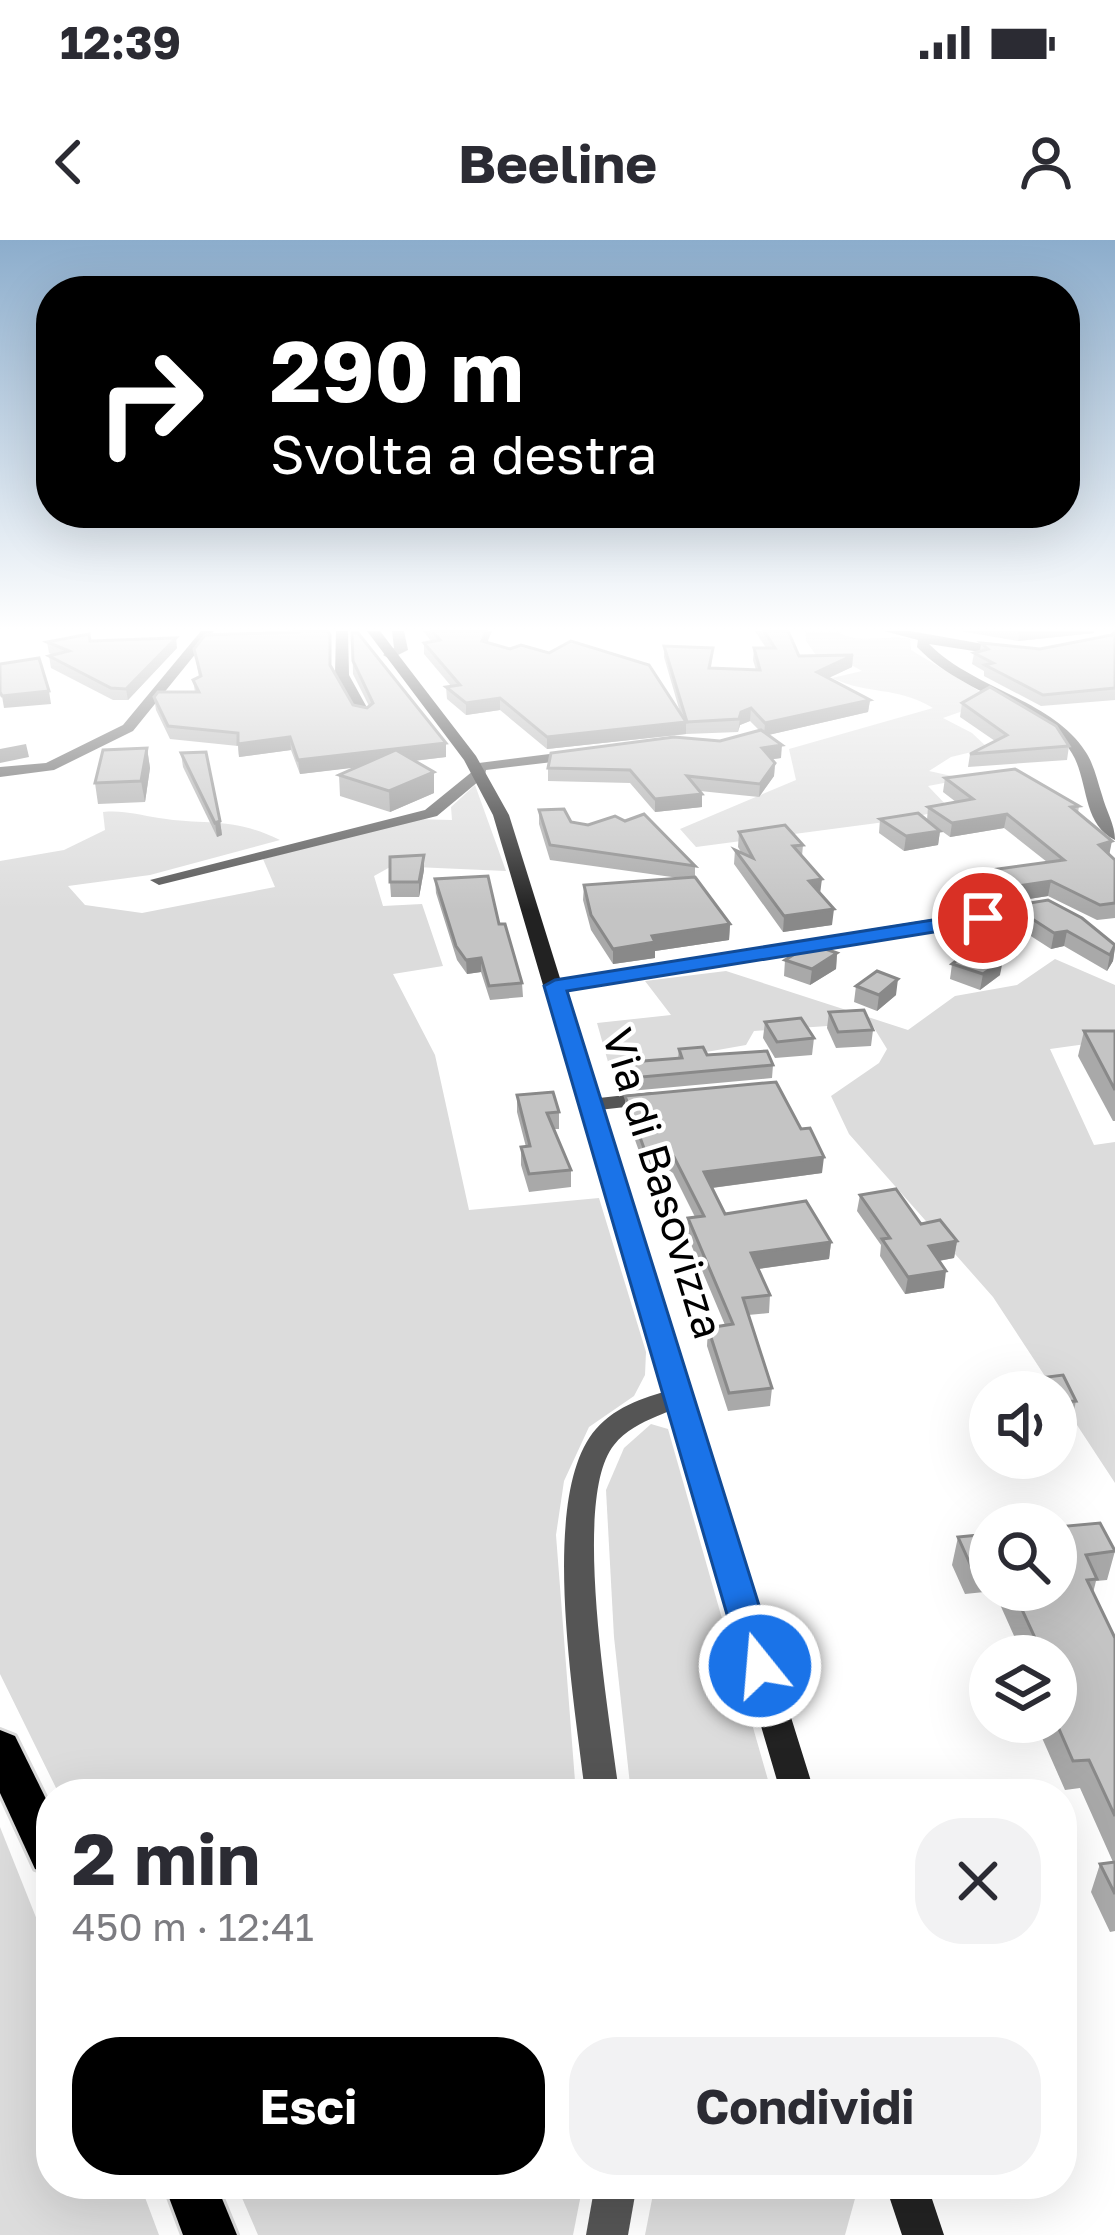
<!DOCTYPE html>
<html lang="it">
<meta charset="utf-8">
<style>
:root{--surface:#fff;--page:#f2f2f3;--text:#2b2b33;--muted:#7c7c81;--accent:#000}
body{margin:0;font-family:"Golos Text",sans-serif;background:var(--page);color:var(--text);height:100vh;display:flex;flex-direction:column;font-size:45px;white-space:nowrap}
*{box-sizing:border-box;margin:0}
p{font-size:39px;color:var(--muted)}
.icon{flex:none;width:66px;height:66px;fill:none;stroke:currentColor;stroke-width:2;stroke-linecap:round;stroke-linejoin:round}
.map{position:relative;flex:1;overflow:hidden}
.sheet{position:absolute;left:36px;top:1539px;width:1041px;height:420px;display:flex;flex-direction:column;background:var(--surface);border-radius:48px;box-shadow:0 12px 48px #0002}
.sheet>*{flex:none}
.top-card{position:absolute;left:36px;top:36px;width:1044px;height:252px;border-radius:48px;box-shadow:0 12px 48px #0002;background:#000;color:#fff;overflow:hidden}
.buttons{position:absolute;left:969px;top:1131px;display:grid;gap:24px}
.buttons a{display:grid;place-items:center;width:108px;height:108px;border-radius:50%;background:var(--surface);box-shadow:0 12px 48px #0002;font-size:60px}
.pin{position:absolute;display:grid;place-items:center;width:102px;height:102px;color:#fff;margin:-51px;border:6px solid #fff;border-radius:50%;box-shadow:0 3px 12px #0007}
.me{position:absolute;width:132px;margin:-66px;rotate:343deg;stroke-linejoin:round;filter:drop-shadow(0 0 9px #0008)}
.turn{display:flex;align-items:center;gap:42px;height:252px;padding:0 36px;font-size:54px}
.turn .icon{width:156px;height:156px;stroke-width:2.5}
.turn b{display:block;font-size:84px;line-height:102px}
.round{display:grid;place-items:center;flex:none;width:126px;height:126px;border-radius:48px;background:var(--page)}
.head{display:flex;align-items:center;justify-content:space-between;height:204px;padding:0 36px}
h1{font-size:72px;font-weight:700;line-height:90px}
.action{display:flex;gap:24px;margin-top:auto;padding:24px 36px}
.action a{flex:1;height:138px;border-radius:48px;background:var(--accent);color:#fff;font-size:48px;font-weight:700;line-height:138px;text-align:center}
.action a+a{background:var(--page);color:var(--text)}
.status{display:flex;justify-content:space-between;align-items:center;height:84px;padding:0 60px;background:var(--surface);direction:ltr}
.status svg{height:33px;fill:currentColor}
header{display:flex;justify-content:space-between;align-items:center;height:156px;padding:0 36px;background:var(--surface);font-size:54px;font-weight:700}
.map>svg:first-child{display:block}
</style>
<div class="status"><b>12:39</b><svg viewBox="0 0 49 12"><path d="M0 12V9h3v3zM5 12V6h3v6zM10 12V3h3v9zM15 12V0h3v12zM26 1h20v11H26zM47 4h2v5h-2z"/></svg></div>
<header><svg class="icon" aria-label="back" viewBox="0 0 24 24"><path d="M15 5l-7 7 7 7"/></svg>Beeline<svg class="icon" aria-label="person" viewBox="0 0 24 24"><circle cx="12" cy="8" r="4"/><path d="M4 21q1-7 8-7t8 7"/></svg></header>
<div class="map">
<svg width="1115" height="1995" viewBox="0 0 1115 1995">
<rect width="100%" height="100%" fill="#fff"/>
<g fill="#dcdcdc">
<path d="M 805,391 L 845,391 L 839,393 C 865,405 883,394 910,399 L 911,410 L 994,460 L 943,478 L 972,493 L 988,508 L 951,517 L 929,531 L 965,539 L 928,546 L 950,569 L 900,580 L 696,607 L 680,589 L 796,540 L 789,509 L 933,468 C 894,445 871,456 832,438 L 862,431 L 846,422 L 821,422 L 806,401 Z"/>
<path d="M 475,545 L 506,631 L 392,626 L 374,636 L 383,666 L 422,664 L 443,726 L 393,734 L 435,815 L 469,970 L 599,958 L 646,1112 L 645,1135 L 634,1156 L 589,1187 L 564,1241 L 556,1295 L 576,1554 L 59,1554 L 0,1434 L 0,621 L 64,610 L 105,590 L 103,572 C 124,570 139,575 159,578 C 207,586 231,576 280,600 L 150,635 L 68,646 L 85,665 L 142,673 L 275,647 L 263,619 L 414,579 L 452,580 L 451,567 Z"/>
<path d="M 1055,719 L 1115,745 L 1115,800 L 1050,809 L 1094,905 L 1115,902 L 1115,1243 L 993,1057 L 849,894 L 831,856 L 879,823 L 887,809 L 871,783 L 754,791 L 746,805 L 610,829 L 597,783 L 671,775 L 645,741 L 726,731 L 908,790 L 955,756 L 1017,745 Z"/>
<path d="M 651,1184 L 668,1189 L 772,1554 L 631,1554 L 614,1397 L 606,1250 L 624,1208 Z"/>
<path d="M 0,1587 L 51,1715 L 51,1944 L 140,1944 L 159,1995 L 0,1995 Z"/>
<path d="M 236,1944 L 583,1944 L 573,1995 L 258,1995 Z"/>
<path d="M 655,1944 L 859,1944 L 845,1995 L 645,1995 Z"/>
</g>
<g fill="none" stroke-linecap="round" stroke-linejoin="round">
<defs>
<g id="primary">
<path d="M 0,1490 L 15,1496 L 51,1569 L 51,1635 L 35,1629 L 0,1553 Z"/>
<path d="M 164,1944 L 216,1944 L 237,1995 L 183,1995 Z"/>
</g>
</defs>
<use href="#primary" stroke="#dbdbdb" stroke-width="6"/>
<g fill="#555" fill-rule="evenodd">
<path d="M 201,391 L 214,391 L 133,491 L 54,530 L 0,537 L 0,527 L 46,523 L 123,485 Z"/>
<path d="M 336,391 L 348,391 L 349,435 L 370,473 L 368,476 L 358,476 L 335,435 Z"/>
<path d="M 392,391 L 404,391 L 408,410 L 390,419 L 383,415 L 394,408 Z"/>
<path d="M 884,391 L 910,391 L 1017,410 L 1017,416 L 1012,417 L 929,404 C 972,448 1052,460 1085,511 C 1094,524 1097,540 1102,555 C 1106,571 1115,584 1115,600 C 1078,582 1091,531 1065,504 C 1023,462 959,451 917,407 L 918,400 Z"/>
<path d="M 581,510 L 589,515 L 586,518 L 486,530 L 485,536 L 437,576 L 159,645 L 150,640 L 425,570 L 473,531 L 468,527 L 471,524 Z"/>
<path d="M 1038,662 L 1044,663 L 1044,671 L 555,752 L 545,746 L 555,740 Z"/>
<path d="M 653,852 L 661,853 L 664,858 L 661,863 L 590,871 L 579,865 L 590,859 Z"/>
</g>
<g fill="#555" fill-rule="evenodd">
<path d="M 678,1148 L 688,1151 L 691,1157 C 678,1174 637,1176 614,1205 C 570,1259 611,1482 619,1554 L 585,1554 C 576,1468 537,1256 596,1189 C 617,1165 648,1156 678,1148 Z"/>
<path d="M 595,1944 L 637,1944 L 628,1995 L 586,1995 Z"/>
</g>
<g fill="#222" fill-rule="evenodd">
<path d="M 367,391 L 380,391 L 476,516 L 509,575 L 815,1554 L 781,1554 L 493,575 L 464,520 Z"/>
<path d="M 885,1944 L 927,1944 L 944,1995 L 902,1995 Z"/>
</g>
<use href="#primary" fill="#000" fill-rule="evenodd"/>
</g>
<g fill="#a9a9a9">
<path d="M 273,391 L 328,391 L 331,427 L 353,465 L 367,468 L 369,466 L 353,434 L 352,393 L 446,517 L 414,521 L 434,553 L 390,572 L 340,556 L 339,535 L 356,527 L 300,534 L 291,510 L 239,517 L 238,506 L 170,499 L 156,470 L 154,457 L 195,452 L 193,440 L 199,437 L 194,409 L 276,393 Z"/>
<path d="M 423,391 L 492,391 L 487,403 L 680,472 L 664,417 L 664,406 L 713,408 L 711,428 L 756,430 L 753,420 L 754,408 L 766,408 L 755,391 L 788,391 L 799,416 L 853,415 L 852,427 L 828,438 L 870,460 L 868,472 L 768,495 L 781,518 L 772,519 L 775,523 L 774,536 L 759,557 L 700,551 L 702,567 L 655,572 L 630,543 L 548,541 L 548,528 L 720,501 L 759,490 L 750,481 L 740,485 L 738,492 L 686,494 L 686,493 L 686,494 L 547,509 L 500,470 L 466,475 L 447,459 L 446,447 L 451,446 L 424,414 L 424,403 L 432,402 Z"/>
<path d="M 960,391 L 1094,391 L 1094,393 L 1018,401 Z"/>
<path d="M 1115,391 L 1115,460 L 1041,466 L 984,436 L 984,431 L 972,424 L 974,413 L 980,411 L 981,403 L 1040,409 L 1112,395 Z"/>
<path d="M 90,401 L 177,408 L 128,460 L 113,460 L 51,428 L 49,416 L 53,415 L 49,413 L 47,402 Z"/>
<path d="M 962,463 L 1069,506 L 1067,520 L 968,527 L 970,514 L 995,501 L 960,477 Z"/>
<path d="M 147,508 L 150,528 L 145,562 L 98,564 L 95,543 Z"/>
<path d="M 181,513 L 220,581 L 222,595 L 217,597 L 183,527 Z"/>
<path d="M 945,538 L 1079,566 L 1078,573 L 1115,620 L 1115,678 L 1097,680 L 1048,656 L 989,665 L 966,647 L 969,633 L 1047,622 L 1004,588 L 950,597 L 932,584 L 940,591 L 938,605 L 904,611 L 879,593 L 880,579 L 927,580 L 928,567 L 956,562 L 943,552 Z"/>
<path d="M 539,570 L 695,626 L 695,637 L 730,684 L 729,700 L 655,711 L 655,718 L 613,724 L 591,690 L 583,660 L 584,645 L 679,638 L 550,620 L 539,584 Z"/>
<path d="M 739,592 L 803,605 L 802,616 L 821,654 L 832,685 L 783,692 L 734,624 L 735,610 L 741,612 L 738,607 Z"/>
<path d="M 424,615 L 424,630 L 419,657 L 391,657 L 390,642 Z"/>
<path d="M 435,639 L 499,684 L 522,743 L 523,757 L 490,760 L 481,732 L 467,734 L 457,720 L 436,653 Z"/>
<path d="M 1012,666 L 1115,705 L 1113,721 L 1107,731 L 1064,706 L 1051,709 L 1009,682 Z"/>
<path d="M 837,713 L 836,729 L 810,745 L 784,736 L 785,720 Z"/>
<path d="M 952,724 L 1000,735 L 980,750 L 950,739 Z"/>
<path d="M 856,746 L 896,755 L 877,771 L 854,762 Z"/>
<path d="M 829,772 L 873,790 L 871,806 L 836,808 L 827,788 Z"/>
<path d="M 765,782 L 814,798 L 812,815 L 775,818 L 763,798 Z"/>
<path d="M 1084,791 L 1115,791 L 1115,881 L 1113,881 L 1078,816 Z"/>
<path d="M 679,809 L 773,825 L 772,838 L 619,852 L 617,843 L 617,830 L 678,818 Z"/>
<path d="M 517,855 L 559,872 L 559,889 L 554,889 L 571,930 L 571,947 L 529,952 L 521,925 L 521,907 L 526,907 L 517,872 Z"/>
<path d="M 625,856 L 822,933 L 712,948 L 725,974 L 831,1002 L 829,1019 L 759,1029 L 770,1055 L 769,1073 L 748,1075 L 772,1148 L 770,1166 L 728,1171 L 707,1106 L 708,1088 L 725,1085 L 687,995 L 688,978 L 695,977 L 673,933 L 663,926 L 645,928 L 625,872 Z"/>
<path d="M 860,955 L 957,1001 L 954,1018 L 939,1021 L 944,1048 L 905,1054 L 880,1016 L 881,1005 L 857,971 Z"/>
<path d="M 1063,1135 L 1076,1161 L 1072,1179 L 1056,1181 L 1056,1152 L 1013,1152 L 1016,1141 Z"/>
<path d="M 1056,1287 L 1115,1311 L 1107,1340 L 1096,1341 L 1093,1353 L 1115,1398 L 1115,1691 L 1110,1692 L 1091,1652 L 1100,1624 L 1113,1622 L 1080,1548 L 1065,1550 L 1035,1482 L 1056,1482 L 1056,1416 L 1016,1416 L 1019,1407 L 994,1351 L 965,1354 L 952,1325 L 958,1297 L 990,1294 L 990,1350 L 1056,1350 Z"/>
</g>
<g fill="#898989">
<path d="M 486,391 L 492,391 L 482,413 L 482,401 Z"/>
<path d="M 1019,391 L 1094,391 L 1094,393 L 1018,401 Z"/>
<path d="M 176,398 L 177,408 L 128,460 L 126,449 Z"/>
<path d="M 853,415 L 852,427 L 816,444 L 817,432 Z"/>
<path d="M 49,451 L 51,464 L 4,468 L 2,456 Z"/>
<path d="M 500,458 L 500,470 L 466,475 L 466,463 Z"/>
<path d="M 870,460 L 868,472 L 764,496 L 765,483 Z"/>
<path d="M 751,468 L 750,481 L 740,485 L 738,492 L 741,472 Z"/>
<path d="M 686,482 L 686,494 L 547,509 L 547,497 Z"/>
<path d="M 290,497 L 291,510 L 239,517 L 238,504 Z"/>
<path d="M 446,503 L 446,517 L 300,534 L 298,520 Z"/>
<path d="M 26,504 L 29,517 L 0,523 L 0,509 Z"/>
<path d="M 782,505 L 781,518 L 761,521 L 762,508 Z"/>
<path d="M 147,508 L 150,528 L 145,562 L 141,541 Z"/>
<path d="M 775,523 L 774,536 L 759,557 L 760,544 Z"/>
<path d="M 434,532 L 434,553 L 390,572 L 389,551 Z"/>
<path d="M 702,554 L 702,567 L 655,572 L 655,559 Z"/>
<path d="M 1007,574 L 1004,588 L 950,597 L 952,583 Z"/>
<path d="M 220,581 L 222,595 L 217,597 L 215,583 Z"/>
<path d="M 940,591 L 938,605 L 904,611 L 906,596 Z"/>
<path d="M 1112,601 L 1109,616 L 1099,605 Z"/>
<path d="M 424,615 L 424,630 L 419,657 L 419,642 Z"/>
<path d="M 822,639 L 820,654 L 809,641 Z"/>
<path d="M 1051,641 L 1048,656 L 989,665 L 991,650 Z"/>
<path d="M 834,669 L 832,685 L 783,692 L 784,676 Z"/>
<path d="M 730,684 L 729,700 L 655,711 L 655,718 L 613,724 L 613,709 L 652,696 Z"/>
<path d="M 1067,691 L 1064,706 L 1051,709 L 1054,693 Z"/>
<path d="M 1115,708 L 1113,721 L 1107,731 L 1110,715 Z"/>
<path d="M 837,713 L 836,729 L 810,745 L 812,729 Z"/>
<path d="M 481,718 L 481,732 L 467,734 L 466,720 Z"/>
<path d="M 1003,720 L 1000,735 L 980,750 L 983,734 Z"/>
<path d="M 898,739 L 896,755 L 877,771 L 879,755 Z"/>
<path d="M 824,917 L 822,933 L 703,949 L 704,932 Z"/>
<path d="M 957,1001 L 954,1018 L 926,1023 L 929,1006 Z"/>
<path d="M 831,1002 L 829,1019 L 750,1030 L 751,1013 Z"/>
<path d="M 946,1031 L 944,1048 L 905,1054 L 908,1037 Z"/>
</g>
<g fill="#c4c4c4" stroke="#898989" stroke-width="3">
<path d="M 296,391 L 328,391 L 330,395 L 330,425 L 353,465 L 367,468 L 373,463 L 353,421 L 352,393 L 358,393 L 446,503 L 298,520 L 290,497 L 238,504 L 238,493 L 168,486 L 154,457 L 158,452 L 199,452 L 193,440 L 201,436 L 194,409 L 205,395 L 297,392 Z"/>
<path d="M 432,391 L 486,391 L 482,401 L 510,409 L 521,405 L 549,413 L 571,401 L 649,425 L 686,482 L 547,497 L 500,458 L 466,463 L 446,447 L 460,445 L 424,403 L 440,400 Z"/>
<path d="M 764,391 L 788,391 L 799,416 L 853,415 L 817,432 L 870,460 L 765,483 L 751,468 L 741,472 L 739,479 L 687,482 L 664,406 L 713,408 L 709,428 L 760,430 L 754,408 L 775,408 Z"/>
<path d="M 1115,391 L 1115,448 L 1043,455 L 985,425 L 993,423 L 974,413 L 988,409 L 981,403 L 1040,409 L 1112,395 Z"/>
<path d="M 89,394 L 90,401 L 176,398 L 126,449 L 111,448 L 49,416 L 69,411 L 47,402 Z"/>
<path d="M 39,418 L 49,451 L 2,456 L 0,452 L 0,424 Z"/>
<path d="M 990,447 L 1056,486 L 1069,506 L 970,514 L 1007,495 L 962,463 Z"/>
<path d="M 761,490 L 782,505 L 762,508 L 775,523 L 760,544 L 687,536 L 702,554 L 655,559 L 630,530 L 548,528 L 551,513 L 674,497 L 720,501 Z"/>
<path d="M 147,508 L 141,541 L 95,543 L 103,510 Z"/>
<path d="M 396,510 L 434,532 L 389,551 L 339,535 Z"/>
<path d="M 206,512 L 220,581 L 215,583 L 181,513 Z"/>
<path d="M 1015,529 L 1079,566 L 1071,567 L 1112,601 L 1099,605 L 1115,620 L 1115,663 L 1100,665 L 1051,641 L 991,650 L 969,633 L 1064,620 L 1007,574 L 952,583 L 928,567 L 973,559 L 945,538 Z"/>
<path d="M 564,569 L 571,582 L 588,585 L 615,576 L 625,581 L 644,574 L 695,626 L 550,605 L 539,570 Z"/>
<path d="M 918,573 L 940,591 L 906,596 L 880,579 Z"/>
<path d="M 785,585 L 803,605 L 793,606 L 822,639 L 809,641 L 834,669 L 784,676 L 735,610 L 753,618 L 739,592 Z"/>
<path d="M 424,615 L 419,642 L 390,642 L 390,617 Z"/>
<path d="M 488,636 L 499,684 L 505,684 L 522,743 L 489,746 L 481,718 L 466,720 L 456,706 L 435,639 Z"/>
<path d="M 695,637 L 730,684 L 652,696 L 655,702 L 613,709 L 591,675 L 584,645 Z"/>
<path d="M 1048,660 L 1082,678 L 1115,705 L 1110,715 L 1067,691 L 1054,693 L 1012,666 Z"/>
<path d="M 811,704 L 837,713 L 812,729 L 785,720 Z"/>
<path d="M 974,707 L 1003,720 L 983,734 L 952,724 Z"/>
<path d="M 877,731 L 898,739 L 879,755 L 856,746 Z"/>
<path d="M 864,770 L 873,790 L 838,792 L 829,772 Z"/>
<path d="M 801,778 L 814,798 L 777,802 L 765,782 Z"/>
<path d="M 1084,791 L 1115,791 L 1115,850 Z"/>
<path d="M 703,807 L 707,815 L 767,811 L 773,825 L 620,839 L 617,830 L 618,823 L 682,818 L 679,809 Z"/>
<path d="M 776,842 L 801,889 L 810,888 L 824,917 L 704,932 L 725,974 L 806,961 L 831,1002 L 751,1013 L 770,1055 L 743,1058 L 772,1148 L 729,1153 L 708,1088 L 733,1084 L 688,978 L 704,976 L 674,917 L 664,909 L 645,911 L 625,856 Z"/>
<path d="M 553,852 L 559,872 L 547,873 L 571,930 L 529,934 L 521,907 L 530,906 L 517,855 Z"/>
<path d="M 896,949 L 921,984 L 940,980 L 957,1001 L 929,1006 L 946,1031 L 908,1037 L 882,999 L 890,998 L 860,955 Z"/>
<path d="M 1063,1135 L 1076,1161 L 1056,1162 L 1056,1152 L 1022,1152 L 1016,1141 Z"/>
<path d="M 1100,1283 L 1115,1311 L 1086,1315 L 1097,1339 L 1087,1340 L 1115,1398 L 1115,1576 L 1089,1520 L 1073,1521 L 1056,1482 L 1056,1416 L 1026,1416 L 1020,1402 L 1036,1400 L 1013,1350 L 1056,1350 L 1056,1287 Z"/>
<path d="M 990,1294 L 990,1324 L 971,1326 L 958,1297 Z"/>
<path d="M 1115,1622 L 1115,1654 L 1100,1624 Z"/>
</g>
<linearGradient id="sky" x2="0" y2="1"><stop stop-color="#8cadcc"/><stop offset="0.58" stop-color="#fff"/><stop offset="1" stop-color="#fff" stop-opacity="0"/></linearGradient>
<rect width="1115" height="670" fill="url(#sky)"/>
<path fill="#1a73e8" stroke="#114b97" stroke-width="3" d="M 983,672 L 990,674 L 990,683 L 567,751 L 778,1426 L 773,1436 L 760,1440 L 747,1436 L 742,1426 L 544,746 L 555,740 Z"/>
<g text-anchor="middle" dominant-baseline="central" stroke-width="9" stroke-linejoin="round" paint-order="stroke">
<g font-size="42" fill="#000" stroke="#fff">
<text transform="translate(664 943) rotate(73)">Via di Basovizza</text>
</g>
</g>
</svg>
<div class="buttons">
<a><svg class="icon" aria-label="sound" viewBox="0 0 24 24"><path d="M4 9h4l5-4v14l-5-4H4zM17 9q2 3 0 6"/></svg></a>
<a><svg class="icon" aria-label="search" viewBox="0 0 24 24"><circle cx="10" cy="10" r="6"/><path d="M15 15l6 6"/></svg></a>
<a><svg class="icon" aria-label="layers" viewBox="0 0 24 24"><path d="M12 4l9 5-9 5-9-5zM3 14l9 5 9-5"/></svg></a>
</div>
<div class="pin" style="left:983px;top:678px;background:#d93025"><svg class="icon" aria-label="arrive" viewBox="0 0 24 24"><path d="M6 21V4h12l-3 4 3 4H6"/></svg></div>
<svg class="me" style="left:760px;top:1426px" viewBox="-20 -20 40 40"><circle r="17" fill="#1a73e8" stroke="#fff" stroke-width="3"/><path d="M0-11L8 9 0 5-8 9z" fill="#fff"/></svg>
<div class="top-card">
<div class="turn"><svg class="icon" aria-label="right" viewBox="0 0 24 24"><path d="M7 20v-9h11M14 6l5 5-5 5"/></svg><div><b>290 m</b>Svolta a destra</div></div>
</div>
<section class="sheet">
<div class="head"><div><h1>2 min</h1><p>450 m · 12:41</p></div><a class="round"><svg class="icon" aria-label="close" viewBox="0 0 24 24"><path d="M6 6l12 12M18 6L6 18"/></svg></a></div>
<div class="action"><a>Esci</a><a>Condividi</a></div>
</section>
</div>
